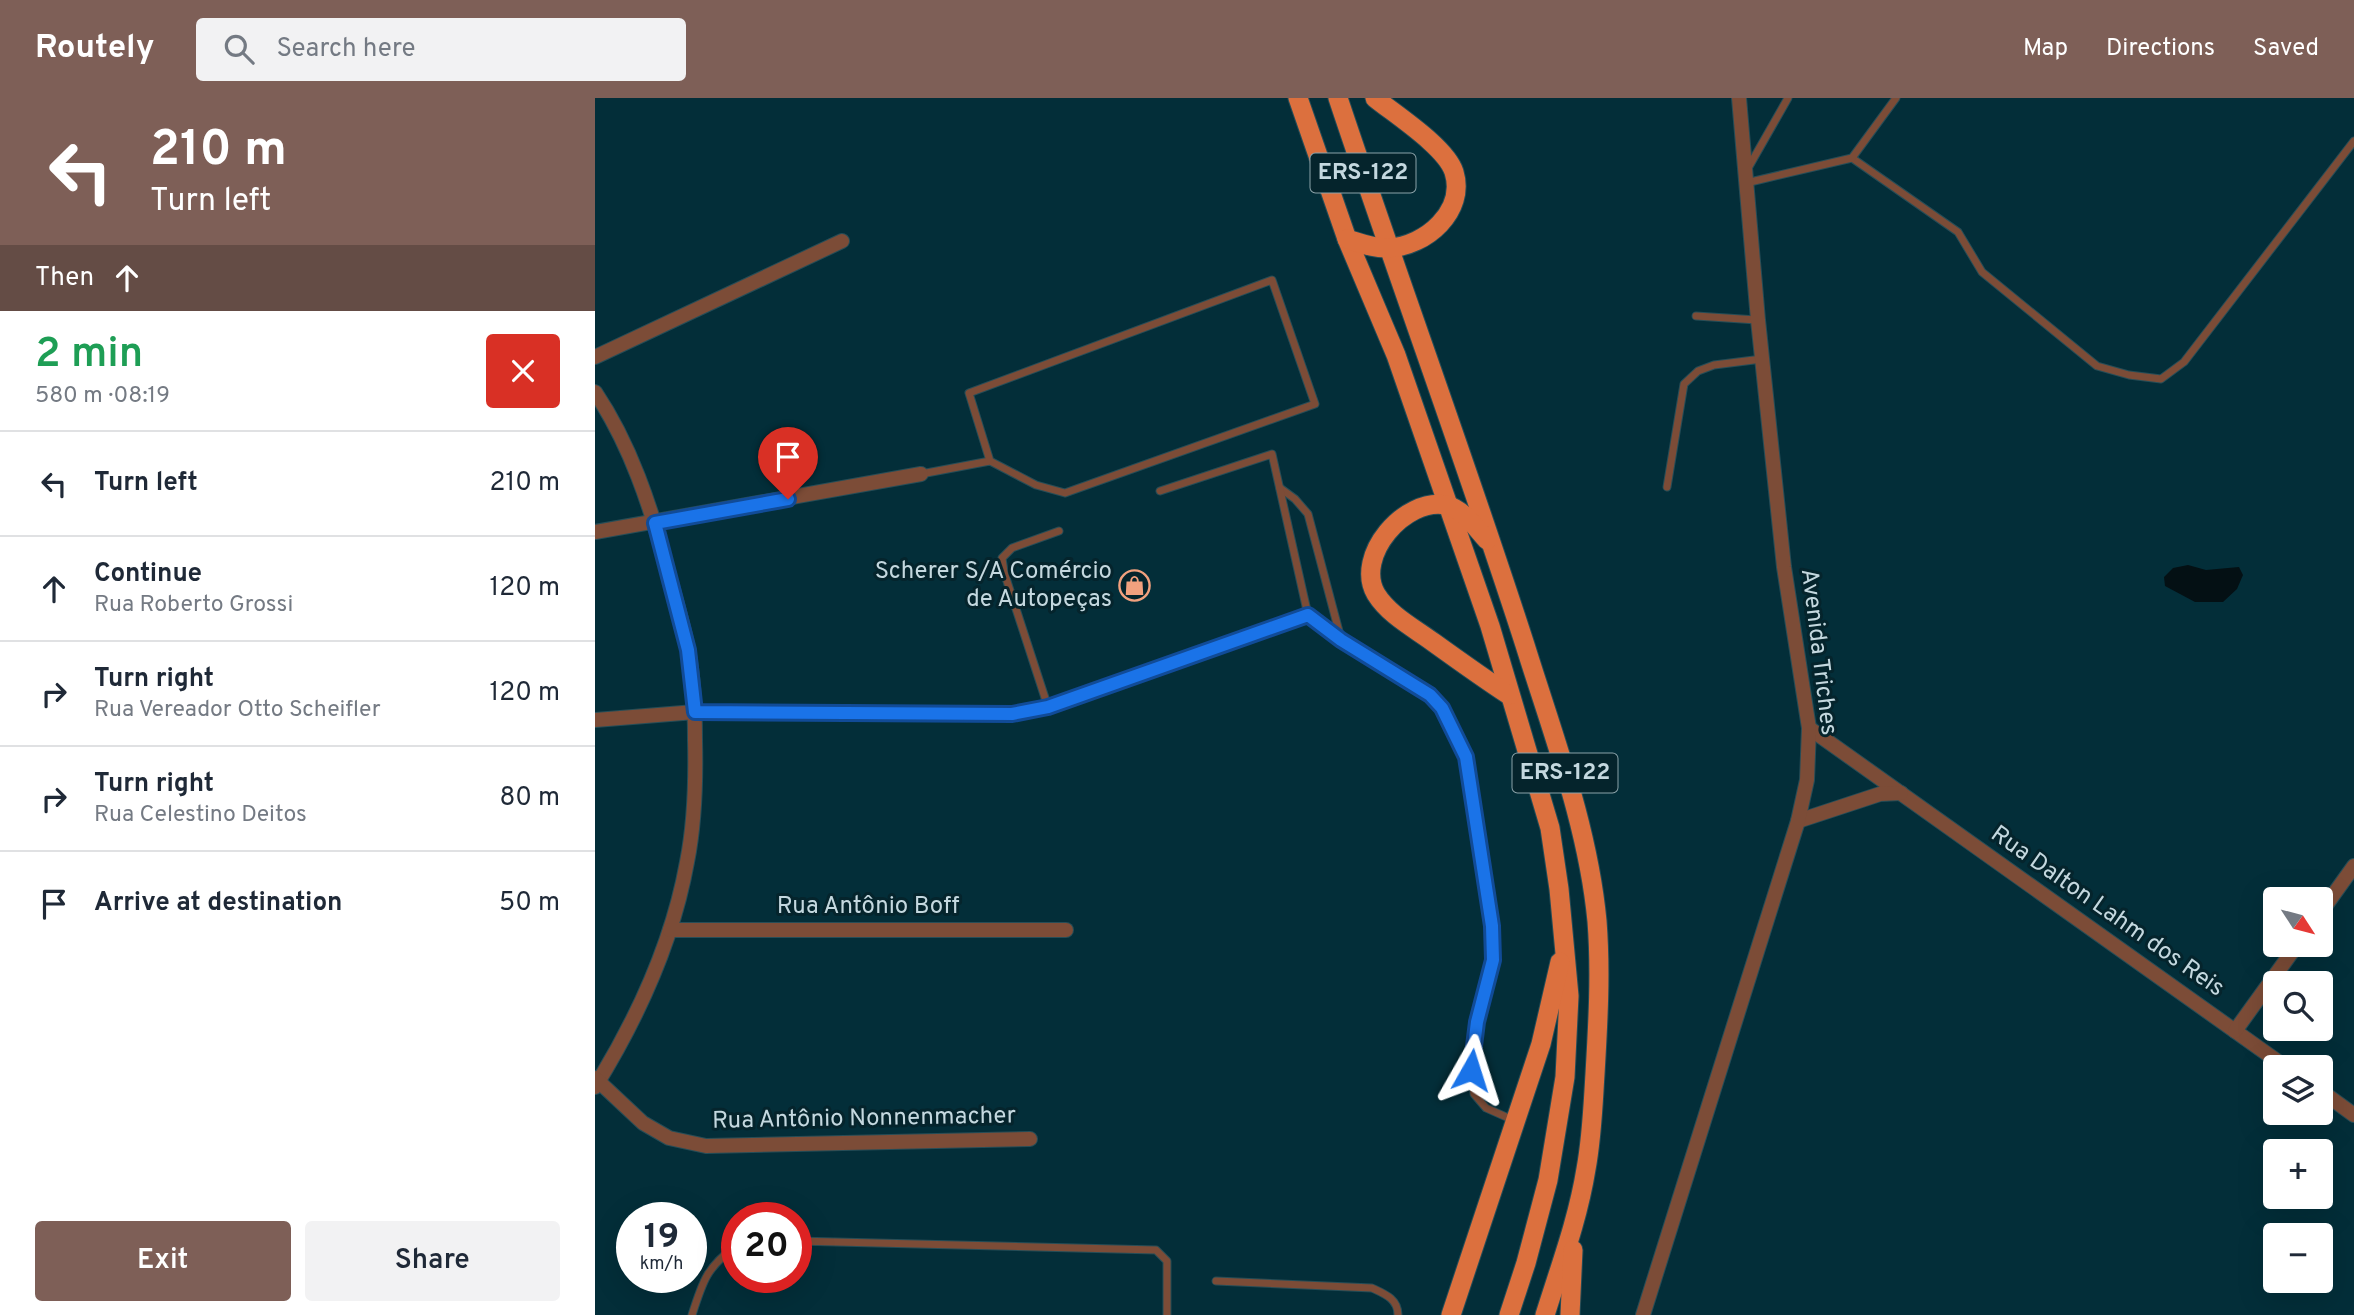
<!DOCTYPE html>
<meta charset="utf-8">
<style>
:root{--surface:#fff;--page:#f2f2f3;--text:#1f2937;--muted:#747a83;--line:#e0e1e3;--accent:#7e5f57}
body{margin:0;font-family:Overpass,sans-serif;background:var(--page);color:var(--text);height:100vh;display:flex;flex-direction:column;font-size:26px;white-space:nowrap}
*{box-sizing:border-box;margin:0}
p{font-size:23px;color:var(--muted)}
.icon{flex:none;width:38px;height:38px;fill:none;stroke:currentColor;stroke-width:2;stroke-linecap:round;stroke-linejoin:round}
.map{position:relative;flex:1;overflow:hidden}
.sheet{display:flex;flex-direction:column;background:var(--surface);width:595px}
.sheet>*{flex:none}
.guide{background:#7e5f57;color:#fff;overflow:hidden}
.needle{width:46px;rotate:126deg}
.tools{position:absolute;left:1668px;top:789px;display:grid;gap:14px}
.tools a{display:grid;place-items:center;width:70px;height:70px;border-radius:7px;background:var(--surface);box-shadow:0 7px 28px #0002;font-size:35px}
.speed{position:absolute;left:21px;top:1104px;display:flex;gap:14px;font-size:35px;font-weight:700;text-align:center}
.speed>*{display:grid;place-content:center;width:91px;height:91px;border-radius:50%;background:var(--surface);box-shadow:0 7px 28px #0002;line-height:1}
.speed small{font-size:18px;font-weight:400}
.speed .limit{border:10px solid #d22;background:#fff;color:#111}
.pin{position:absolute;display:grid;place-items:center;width:60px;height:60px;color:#fff;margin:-72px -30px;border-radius:50% 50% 50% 0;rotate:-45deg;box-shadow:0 0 7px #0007}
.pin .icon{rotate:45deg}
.me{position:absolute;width:77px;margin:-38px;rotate:6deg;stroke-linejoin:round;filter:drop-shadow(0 0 5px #0008)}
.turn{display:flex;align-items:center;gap:24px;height:147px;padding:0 35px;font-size:32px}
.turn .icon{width:91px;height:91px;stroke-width:2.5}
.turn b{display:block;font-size:49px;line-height:60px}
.then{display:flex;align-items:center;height:66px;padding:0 35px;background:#0003;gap:14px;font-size:26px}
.round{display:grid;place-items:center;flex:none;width:74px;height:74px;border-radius:7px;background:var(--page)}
.headline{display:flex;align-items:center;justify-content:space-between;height:119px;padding:0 35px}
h1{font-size:42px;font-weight:600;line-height:52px;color:#1e9e55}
.primary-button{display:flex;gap:14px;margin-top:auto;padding:14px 35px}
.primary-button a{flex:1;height:80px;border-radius:7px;background:var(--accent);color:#fff;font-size:28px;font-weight:600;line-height:80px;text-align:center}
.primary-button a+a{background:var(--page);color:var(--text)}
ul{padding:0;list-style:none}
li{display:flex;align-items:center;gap:21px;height:105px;padding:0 35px;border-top:2px solid var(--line)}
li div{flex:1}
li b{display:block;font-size:26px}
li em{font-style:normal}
header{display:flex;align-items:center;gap:42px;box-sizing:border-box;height:98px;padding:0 35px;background:var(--accent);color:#fff}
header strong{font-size:33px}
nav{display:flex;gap:38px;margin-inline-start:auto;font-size:24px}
.search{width:490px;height:63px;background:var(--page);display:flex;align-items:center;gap:18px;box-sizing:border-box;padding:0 24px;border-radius:7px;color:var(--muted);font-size:26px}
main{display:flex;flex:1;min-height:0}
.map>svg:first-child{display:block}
</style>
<header>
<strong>Routely</strong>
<div class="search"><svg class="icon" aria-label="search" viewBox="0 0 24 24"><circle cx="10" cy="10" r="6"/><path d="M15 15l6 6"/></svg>Search here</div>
<nav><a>Map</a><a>Directions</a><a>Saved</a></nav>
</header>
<main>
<section class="sheet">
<div class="guide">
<div class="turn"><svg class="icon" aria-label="left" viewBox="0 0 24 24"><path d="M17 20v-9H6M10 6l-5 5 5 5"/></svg><div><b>210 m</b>Turn left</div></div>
<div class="then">Then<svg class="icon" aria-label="ahead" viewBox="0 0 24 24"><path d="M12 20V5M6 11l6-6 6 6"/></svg></div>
</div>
<div class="headline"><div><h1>2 min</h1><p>580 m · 08:19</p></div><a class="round" style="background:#d93025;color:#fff"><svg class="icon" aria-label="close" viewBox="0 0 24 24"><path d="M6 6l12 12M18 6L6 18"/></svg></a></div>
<ul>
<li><svg class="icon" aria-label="left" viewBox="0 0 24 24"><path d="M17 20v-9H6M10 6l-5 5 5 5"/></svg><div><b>Turn left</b></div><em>210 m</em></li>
<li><svg class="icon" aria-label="ahead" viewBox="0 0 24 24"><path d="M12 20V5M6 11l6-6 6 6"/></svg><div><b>Continue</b><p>Rua Roberto Grossi</p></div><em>120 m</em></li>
<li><svg class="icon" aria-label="right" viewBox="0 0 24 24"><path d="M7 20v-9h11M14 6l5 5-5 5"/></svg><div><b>Turn right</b><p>Rua Vereador Otto Scheifler</p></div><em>120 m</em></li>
<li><svg class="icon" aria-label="right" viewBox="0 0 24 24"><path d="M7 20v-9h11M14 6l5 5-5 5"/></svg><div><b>Turn right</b><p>Rua Celestino Deitos</p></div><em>80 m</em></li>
<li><svg class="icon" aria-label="arrive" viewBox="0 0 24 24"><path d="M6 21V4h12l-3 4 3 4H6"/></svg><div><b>Arrive at destination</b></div><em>50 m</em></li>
</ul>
<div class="primary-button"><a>Exit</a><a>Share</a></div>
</section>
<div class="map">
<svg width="1759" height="1217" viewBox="0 0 1759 1217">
<rect width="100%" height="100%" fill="#032e39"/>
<path fill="#041014" d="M 1593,467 L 1611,472 L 1644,469 L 1648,477 L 1642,491 L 1628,504 L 1600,504 L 1570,488 L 1569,479 L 1578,470 Z"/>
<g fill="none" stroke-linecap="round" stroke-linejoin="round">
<defs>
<g id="service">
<path d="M 1257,60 L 1363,134 L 1387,174 L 1502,268 L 1534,277 L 1566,281 L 1589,264 L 1759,43"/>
<path d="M 1152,72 L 1193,0"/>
<path d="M 1151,85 L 1257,60 L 1301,0"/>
<path d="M 1101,218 L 1162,222"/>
<path d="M 326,376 L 395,363 L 441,387 L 470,395 L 720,306 L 677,182 L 374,295 L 395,363"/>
<path d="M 1072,389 L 1089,286 L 1103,273 L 1119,267 L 1167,261"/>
<path d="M 685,390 L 700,401 L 713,416 L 746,541"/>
<path d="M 565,393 L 677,356 L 713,517 L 746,542 L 835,597 L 847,610 L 871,659 L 897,828 L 898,861 L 882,924 L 876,972 L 879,996 L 891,1010 L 918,1022"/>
<path d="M 453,609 L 409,474 L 407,460 L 417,450 L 464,433"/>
<path d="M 417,616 L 453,609 L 713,517"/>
<path d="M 201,1143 L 561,1152 L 572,1163 L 572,1217"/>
<path d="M 621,1183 L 777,1190 C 790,1196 803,1201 803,1217"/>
<path d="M 97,1217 C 108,1182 112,1169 142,1147"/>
</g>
<g id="minor">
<path d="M 0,259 L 247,143"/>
<path d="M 0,294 C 35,346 56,409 72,470 C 79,497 88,524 93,552 C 99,581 100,612 100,642 C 101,683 100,724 92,764 C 78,842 42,921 0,989"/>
<path d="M 0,434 L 326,376"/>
<path d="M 0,622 L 100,614 L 417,616"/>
<path d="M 1214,630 L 1692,970"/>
<path d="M 1203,723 L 1285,696 L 1306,695"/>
<path d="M 1726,814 L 1759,768"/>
<path d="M 75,832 L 471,832"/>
<path d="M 1640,933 L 1702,847"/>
<path d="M 0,980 L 48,1025 L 74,1040 L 111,1048 L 435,1041"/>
<path d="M 1726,993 L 1759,1017"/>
<path d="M 1048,1217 L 1203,723 L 1212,682 L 1214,630 L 1189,469 L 1163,222 L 1144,0"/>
</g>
<g id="trunk">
<path d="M 703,0 L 752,141 L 801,257 L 895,528 L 955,730 L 964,791 L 974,898 L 970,979 L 953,1082 L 931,1165 L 914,1217"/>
<path d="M 743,0 C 804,183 871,364 930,547 C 958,637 993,728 1002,823 C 1006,874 1003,925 1000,976 C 998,1007 997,1039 991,1071 C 983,1121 965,1169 950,1217"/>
<path d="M 752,141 C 765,145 780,151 794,150 C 831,148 871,113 859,74 C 851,49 801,17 780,0"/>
<path d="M 892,442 C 881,430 868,411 851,407 C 810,399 759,458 781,496 C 794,517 819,530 838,544 C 863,562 888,580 914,597"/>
<path d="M 856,1217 L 946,946 L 965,864"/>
<path d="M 975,1217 L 978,1152"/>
</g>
</defs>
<use href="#service" stroke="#264d57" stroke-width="9"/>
<use href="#minor" stroke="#264d57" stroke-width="16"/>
<use href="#trunk" stroke="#264d57" stroke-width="21"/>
<use href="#service" stroke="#7c4c37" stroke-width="7"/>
<use href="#minor" stroke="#7c4c37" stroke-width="14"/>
<use href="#trunk" stroke="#dc703e" stroke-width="19"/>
</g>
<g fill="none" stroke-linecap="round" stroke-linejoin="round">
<defs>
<path id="route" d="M 193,401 L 60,425 L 93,552 L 100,614 L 417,616 L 453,609 L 713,517 L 746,542 L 835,597 L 847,610 L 871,659 L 897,828 L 898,862 L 882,924 L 876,972"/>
</defs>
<use href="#route" stroke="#114b97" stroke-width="18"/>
<use href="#route" stroke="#1a73e8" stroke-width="12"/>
</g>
<defs>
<symbol id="shop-ring" viewBox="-11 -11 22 22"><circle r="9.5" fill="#05242c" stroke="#f2a17e" stroke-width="1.5"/><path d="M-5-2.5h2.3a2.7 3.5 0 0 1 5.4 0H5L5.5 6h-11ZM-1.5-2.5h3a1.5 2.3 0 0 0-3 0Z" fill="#f2a17e"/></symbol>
</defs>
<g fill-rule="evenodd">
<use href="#shop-ring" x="522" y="470" width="35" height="35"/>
</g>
<g text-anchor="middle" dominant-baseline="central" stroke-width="6" stroke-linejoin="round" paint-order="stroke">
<g fill="#05242c" stroke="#8ba2a9" stroke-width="2">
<rect x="715.5" y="55.5" width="105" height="39" rx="5"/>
<rect x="917.5" y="655.5" width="105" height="39" rx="5"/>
</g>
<g font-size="23" font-weight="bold" fill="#c4d8df">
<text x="768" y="75">ERS-122</text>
<text x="970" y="675">ERS-122</text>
</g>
<g font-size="24" fill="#c4d8df" stroke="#05242c" text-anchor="end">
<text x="517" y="474">Scherer S/A Comércio<tspan x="517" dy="28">de Autopeças</tspan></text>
</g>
<g font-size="24" fill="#c4d8df" stroke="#05242c">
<text transform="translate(1223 554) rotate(83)">Avenida Triches</text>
<text x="273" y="809">Rua Antônio Boff</text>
<text transform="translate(1512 814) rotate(35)">Rua Dalton Lahm dos Reis</text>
<text transform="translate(269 1021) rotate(-1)">Rua Antônio Nonnenmacher</text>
</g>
</g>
</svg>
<div class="tools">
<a><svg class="needle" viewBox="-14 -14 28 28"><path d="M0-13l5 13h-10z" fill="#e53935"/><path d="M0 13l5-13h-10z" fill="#747a83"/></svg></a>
<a><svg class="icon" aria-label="search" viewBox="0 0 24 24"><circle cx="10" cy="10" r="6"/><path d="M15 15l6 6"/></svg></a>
<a><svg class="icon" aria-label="layers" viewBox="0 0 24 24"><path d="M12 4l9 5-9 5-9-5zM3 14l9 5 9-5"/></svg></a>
<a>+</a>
<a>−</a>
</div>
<div class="speed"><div>19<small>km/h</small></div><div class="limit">20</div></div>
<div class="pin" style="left:193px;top:401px;background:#d93025"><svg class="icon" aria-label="arrive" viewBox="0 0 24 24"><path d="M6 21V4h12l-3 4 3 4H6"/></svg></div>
<svg class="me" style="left:876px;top:972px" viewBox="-20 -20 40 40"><path d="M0-17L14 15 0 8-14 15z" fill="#1a73e8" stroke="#fff" stroke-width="4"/></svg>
</div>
</main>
